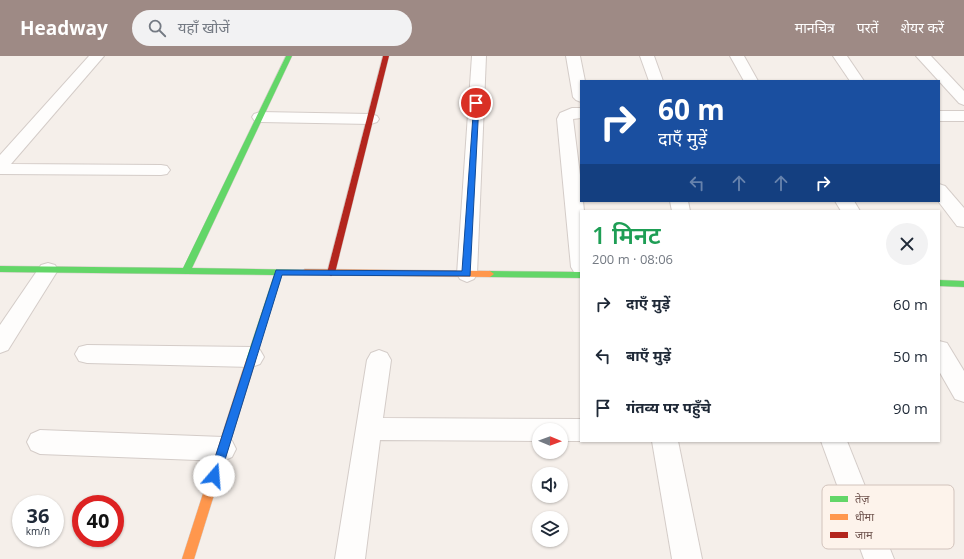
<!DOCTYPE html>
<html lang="hi">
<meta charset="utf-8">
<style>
:root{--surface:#fff;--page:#f2f2f3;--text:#1f2937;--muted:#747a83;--accent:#9e8a85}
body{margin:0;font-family:"Open Sans","Noto Sans Devanagari",sans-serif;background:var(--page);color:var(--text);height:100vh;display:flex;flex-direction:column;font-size:15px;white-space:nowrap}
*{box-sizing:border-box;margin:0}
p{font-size:13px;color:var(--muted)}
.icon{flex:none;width:22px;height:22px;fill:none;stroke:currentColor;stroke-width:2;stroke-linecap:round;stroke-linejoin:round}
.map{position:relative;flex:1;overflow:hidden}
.sheet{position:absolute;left:580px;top:154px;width:360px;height:232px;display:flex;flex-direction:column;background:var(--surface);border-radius:0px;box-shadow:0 1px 3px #0004}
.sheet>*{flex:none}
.banner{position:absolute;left:580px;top:24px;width:360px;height:122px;border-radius:0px;box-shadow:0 1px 3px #0004;background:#1a4fa0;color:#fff;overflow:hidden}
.needle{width:26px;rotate:91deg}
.buttons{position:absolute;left:532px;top:367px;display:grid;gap:8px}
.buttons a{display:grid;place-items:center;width:36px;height:36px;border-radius:50%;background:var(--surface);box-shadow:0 1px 3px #0004;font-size:20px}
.speed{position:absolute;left:12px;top:439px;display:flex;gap:8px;font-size:20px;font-weight:700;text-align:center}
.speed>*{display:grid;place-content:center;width:52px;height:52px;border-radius:50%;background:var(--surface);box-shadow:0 1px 3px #0004;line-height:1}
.speed small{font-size:10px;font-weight:400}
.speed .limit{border:6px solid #d22;background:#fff;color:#111}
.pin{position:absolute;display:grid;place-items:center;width:34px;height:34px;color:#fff;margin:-17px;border:2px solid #fff;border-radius:50%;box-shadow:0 1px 4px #0007}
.me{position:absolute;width:44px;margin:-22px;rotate:18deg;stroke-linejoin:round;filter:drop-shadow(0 0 3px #0008)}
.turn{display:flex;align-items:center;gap:14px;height:84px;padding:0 12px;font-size:18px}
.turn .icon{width:52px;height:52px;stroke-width:2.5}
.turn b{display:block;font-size:28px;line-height:34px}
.lanes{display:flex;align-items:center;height:38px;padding:0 12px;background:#0003;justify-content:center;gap:20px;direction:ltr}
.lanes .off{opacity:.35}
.round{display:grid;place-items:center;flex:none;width:42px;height:42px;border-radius:21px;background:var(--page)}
.overview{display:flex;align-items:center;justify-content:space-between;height:68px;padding:0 12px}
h1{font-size:24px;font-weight:600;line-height:30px;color:#1e9e55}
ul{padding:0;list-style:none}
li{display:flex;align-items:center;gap:12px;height:52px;padding:0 12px}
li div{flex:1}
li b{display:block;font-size:15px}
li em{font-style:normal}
header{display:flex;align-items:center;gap:24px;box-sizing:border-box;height:56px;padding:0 20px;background:var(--accent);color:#fff}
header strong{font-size:19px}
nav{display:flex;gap:22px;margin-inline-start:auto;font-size:14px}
.search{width:280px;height:36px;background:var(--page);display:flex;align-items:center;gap:10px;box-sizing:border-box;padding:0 14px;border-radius:22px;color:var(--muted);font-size:15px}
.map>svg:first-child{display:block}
</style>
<header>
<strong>Headway</strong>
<div class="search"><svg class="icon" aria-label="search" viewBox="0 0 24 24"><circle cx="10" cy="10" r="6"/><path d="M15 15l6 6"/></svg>यहाँ खोजें</div>
<nav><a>मानचित्र</a><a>परतें</a><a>शेयर करें</a></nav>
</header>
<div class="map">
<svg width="964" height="503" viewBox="0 0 964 503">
<rect width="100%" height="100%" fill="#f5efea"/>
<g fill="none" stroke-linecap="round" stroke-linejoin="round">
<defs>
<g id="street">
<path d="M 89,0 L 104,0 L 11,108 L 161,109 L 167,110 L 170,114 L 167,118 L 161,119 L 0,118 L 0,99 Z"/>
<path d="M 472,0 L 486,0 L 477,218 L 474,223 L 467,226 L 460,223 L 457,218 Z"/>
<path d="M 566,0 L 580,0 L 585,25 L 581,25 L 581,46 L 576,44 L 573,41 Z"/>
<path d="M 640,0 L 654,0 L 663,25 L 649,25 Z"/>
<path d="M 730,0 L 744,0 L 758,25 L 744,25 Z"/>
<path d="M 833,0 L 847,0 L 864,25 L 850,25 Z"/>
<path d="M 916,0 L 931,0 L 964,35 L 964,49 L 959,47 Z"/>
<path d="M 572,52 L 581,52 L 581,62 L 573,63 L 581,127 L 581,145 L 583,145 L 584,155 L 581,155 L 581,218 L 574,216 L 571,211 L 557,63 L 560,57 Z"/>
<rect x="939" y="55" width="25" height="10"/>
<path d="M 260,56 L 371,58 L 377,60 L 379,63 L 377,66 L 371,68 L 260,66 L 254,64 L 252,61 L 254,58 Z"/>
<path d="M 939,128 L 945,130 L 964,152 L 964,171 L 957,170 L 938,145 Z"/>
<path d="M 670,145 L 688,145 L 690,155 L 672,155 Z"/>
<path d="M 835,145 L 854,145 L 860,155 L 841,155 Z"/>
<path d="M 48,207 L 55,209 L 58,214 L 8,294 L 0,297 L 0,269 L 41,209 Z"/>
<path d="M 939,285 L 947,287 L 964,315 L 964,346 L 955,343 L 939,315 Z"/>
<path d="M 87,289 L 252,291 L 260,294 L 264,301 L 260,308 L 252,311 L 87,307 L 79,305 L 75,298 L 79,291 Z"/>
<path d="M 379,294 L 387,297 L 391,304 L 383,362 L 581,363 L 581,385 L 582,385 L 561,385 L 561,374 L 539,374 L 539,385 L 380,384 L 365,503 L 335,503 L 367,304 L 371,297 Z"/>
<path d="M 40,374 L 223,381 L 232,385 L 236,393 L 232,401 L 223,405 L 40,398 L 31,394 L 27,386 L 31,378 Z"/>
<path d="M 652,385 L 678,385 L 702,503 L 672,503 Z"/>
<path d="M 821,385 L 847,385 L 894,503 L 864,503 Z"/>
</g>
<g id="fast">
<path d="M 286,0 L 292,0 L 192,212 L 308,214 L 309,216 L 305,219 L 282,219 L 254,307 L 251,308 L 248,307 L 246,304 L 274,219 L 0,216 L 0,210 L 183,212 Z"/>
<path d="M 490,215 L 581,216 L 581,222 L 490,221 L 486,218 Z"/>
<path d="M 939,224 L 964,225 L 964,231 L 939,230 Z"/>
</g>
<g id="slow">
<path d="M 305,213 L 490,215 L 494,218 L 490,221 L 305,219 L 301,216 Z"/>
<path d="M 251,300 L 254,301 L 256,304 L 194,503 L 182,503 L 246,304 L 248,301 Z"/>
</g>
<path id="jam" d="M 383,0 L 389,0 L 335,217 L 331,220 L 327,217 Z"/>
</defs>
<use href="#street" stroke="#d4ccc8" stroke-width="2"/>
<use href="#fast" stroke="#d4cbc6" stroke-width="1"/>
<use href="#slow" stroke="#d4cbc6" stroke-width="1"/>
<use href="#jam" stroke="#d4cbc6" stroke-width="1"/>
<use href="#street" fill="#fefdfc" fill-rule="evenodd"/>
<use href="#fast" fill="#63d668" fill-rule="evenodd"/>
<use href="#slow" fill="#ff974d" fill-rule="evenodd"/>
<use href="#jam" fill="#b3261e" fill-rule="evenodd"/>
</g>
<path fill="#1a73e8" stroke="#114b97" d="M 474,45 L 479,47 L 470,220 L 282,219 L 220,420 L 218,424 L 214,426 L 210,424 L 209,420 L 276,214 L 462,215 Z"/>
<rect x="822" y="429" width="132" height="64" rx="6" fill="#fdf3eb" stroke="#d2c3bc" stroke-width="1"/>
<rect x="830" y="440" width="18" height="6" fill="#63d668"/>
<rect x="830" y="458" width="18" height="6" fill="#ff974d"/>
<rect x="830" y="476" width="18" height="6" fill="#b3261e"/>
<g font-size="11" fill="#6f544e">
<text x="855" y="447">तेज़</text>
<text x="855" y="465">धीमा</text>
<text x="855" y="483">जाम</text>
</g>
</svg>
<div class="buttons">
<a><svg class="needle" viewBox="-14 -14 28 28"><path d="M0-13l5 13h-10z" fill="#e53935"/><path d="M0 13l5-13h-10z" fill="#747a83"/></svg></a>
<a><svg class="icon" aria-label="sound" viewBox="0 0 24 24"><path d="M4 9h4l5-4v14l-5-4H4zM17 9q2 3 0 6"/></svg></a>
<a><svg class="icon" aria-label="layers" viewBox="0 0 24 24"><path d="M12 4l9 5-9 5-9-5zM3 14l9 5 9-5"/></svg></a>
</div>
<div class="speed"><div>36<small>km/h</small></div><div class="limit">40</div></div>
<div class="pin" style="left:476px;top:47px;background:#d93025"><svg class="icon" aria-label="arrive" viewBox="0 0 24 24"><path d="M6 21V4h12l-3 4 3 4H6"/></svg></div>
<svg class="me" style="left:214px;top:420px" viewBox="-20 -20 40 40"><circle r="19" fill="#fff"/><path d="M0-13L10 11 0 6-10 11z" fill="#1a73e8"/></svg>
<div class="banner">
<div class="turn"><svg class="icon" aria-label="right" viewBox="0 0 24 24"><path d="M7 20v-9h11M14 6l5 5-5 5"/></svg><div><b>60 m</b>दाएँ मुड़ें</div></div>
<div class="lanes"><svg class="icon off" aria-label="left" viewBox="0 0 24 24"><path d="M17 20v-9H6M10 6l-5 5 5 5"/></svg><svg class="icon off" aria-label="ahead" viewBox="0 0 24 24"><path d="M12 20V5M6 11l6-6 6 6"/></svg><svg class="icon off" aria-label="ahead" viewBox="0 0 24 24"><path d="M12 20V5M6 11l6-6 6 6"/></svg><svg class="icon" aria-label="right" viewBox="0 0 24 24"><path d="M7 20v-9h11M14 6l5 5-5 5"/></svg></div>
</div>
<section class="sheet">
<div class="overview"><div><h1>1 मिनट</h1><p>200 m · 08:06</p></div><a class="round"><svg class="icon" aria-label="close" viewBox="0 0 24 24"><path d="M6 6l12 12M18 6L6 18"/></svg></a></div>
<ul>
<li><svg class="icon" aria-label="right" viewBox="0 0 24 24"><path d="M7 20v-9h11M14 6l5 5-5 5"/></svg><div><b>दाएँ मुड़ें</b></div><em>60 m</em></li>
<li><svg class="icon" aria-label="left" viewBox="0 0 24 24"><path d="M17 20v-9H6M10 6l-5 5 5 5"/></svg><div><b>बाएँ मुड़ें</b></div><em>50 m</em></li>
<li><svg class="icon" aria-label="arrive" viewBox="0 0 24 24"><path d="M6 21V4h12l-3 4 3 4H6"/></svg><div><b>गंतव्य पर पहुँचे</b></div><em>90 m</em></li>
</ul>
</section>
</div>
